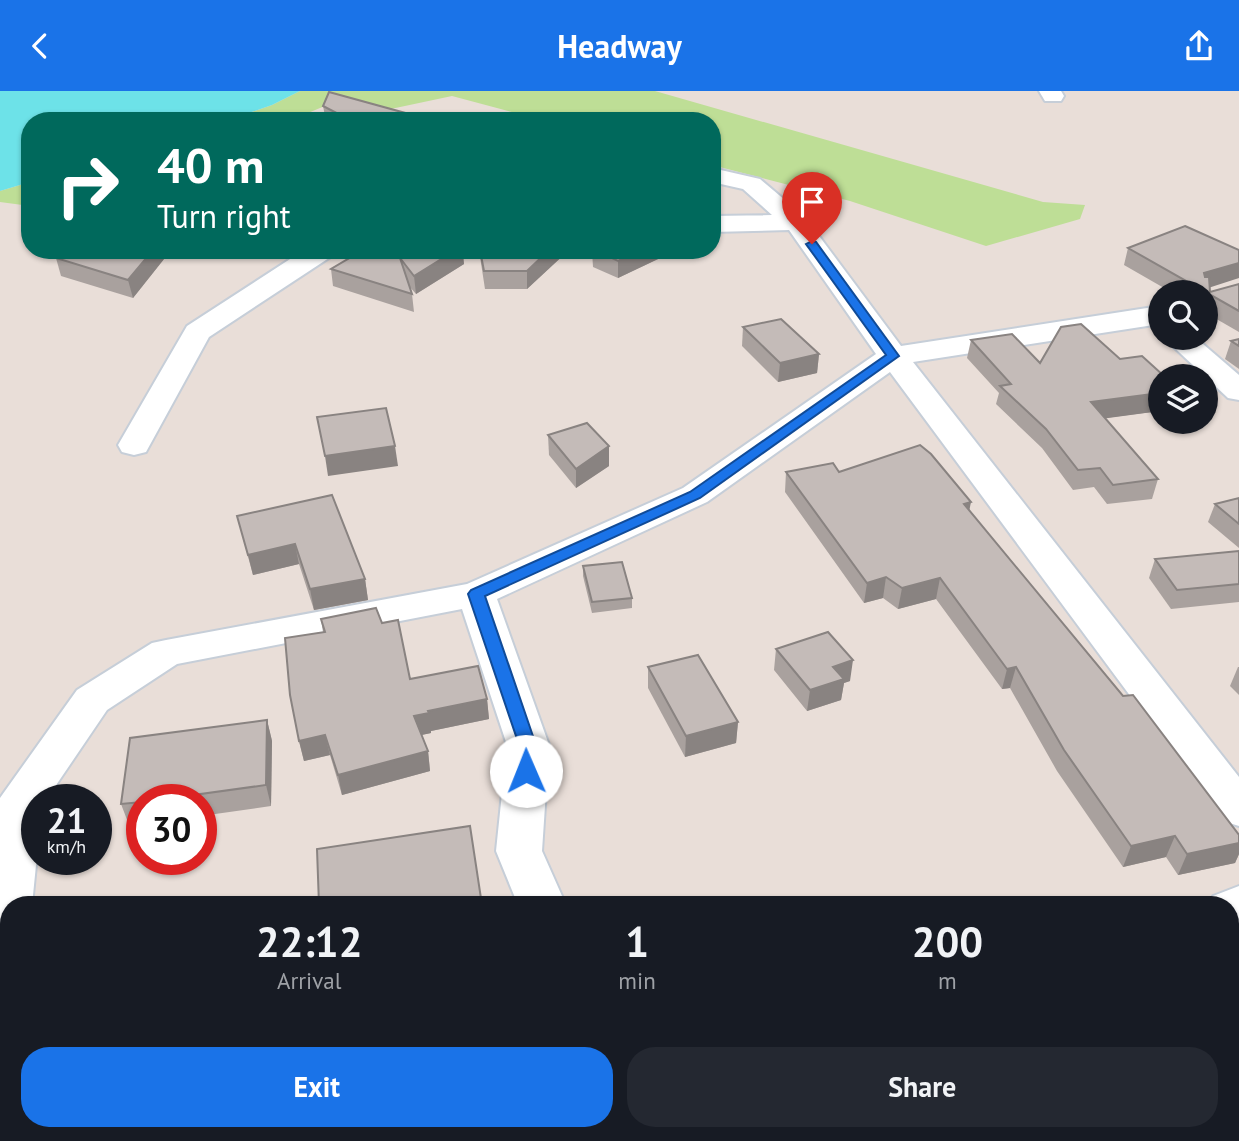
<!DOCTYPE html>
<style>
:root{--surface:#171b24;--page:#242831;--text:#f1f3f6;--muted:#9ea1a6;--accent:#1a73e8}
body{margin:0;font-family:"PT Sans",sans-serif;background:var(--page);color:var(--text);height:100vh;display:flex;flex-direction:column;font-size:26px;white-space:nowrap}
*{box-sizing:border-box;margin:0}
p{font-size:23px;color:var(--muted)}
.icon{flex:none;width:38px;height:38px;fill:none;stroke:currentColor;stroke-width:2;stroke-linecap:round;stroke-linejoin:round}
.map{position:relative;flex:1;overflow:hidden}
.drawer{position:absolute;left:0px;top:805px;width:1239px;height:245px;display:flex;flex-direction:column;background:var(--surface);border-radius:28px 28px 0 0;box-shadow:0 2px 5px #0004}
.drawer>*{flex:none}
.hud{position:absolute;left:21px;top:21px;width:700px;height:147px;border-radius:28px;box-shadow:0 2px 5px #0004;background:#00695c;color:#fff;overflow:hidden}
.fabs{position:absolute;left:1148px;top:189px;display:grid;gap:14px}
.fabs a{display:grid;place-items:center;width:70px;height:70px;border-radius:50%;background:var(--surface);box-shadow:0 2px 5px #0004;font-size:35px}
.speed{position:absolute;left:21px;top:693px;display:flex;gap:14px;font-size:35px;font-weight:700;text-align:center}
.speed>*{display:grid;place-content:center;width:91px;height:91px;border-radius:50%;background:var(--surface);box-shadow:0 2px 5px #0004;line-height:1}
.speed small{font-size:18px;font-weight:400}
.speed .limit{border:10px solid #d22;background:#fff;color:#111}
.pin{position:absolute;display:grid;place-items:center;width:60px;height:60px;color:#fff;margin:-72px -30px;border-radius:50% 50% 50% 0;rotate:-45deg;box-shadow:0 0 7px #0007}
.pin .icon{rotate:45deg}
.me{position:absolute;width:77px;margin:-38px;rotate:359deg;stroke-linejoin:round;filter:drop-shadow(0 0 5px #0008)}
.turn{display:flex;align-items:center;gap:24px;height:147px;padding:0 21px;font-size:32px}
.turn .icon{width:91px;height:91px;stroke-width:2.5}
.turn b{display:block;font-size:49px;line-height:60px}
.eta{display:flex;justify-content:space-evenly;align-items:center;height:119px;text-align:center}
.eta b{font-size:42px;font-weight:600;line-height:49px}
.cta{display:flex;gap:14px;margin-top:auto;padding:14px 21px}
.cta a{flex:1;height:80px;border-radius:28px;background:var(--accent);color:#fff;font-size:28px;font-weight:600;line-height:80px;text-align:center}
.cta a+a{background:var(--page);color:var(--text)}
header{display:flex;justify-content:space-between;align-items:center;height:91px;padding:0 21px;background:var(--accent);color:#fff;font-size:32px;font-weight:600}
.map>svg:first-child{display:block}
</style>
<header><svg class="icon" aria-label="back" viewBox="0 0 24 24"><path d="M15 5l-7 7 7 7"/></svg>Headway<svg class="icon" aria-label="share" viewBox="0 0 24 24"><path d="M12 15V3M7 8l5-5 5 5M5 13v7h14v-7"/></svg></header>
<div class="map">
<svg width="1239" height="1050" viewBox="0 0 1239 1050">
<rect width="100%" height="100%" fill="#e9ded8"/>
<g fill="#bede96">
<path d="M 300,0 L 655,0 L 1043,111 L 1085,114 L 1080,128 L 986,155 L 850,110 L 712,74 L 712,30 L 545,30 L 452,5 L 353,26 L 325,15 L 288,30 L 225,30 L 272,14 Z"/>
<path d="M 30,91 L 30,115 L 0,111 L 0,100 Z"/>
</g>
<path fill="#6de2e8" d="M 0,0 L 300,0 L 272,14 L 225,30 L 30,30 L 30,91 L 0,100 Z"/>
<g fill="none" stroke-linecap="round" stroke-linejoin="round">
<defs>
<g id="minor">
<path d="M 1039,0 L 1061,0 L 1064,5 L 1061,10 L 1045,10 Z"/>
<path d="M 712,77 L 760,88 L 805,126 L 901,255 L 1160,215 L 1160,233 L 913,271 L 1239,686 L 1239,735 L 1223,730 L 890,281 L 707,411 L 497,508 L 549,654 L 542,760 L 566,814 L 518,814 L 496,760 L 507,654 L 462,518 L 177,573 L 107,619 L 46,709 L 37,709 L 37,764 L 32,814 L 9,814 L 9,912 L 0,915 L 0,707 L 77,599 L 152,552 L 166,549 L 467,493 L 683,397 L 876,263 L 789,139 L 712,141 L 712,125 L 772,124 L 743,98 L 712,91 Z"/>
<path d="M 304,159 L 336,159 L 332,165 L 209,246 L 146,361 L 134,364 L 122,361 L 118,354 L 187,235 Z"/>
<path d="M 1164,247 L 1196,247 L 1239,284 L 1239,309 L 1228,307 Z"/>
<path d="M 1239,795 L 1239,836 L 1230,839 L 1230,814 L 1209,814 L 1213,805 Z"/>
<path d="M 610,1041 L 666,1041 L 669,1050 L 613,1050 Z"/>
<path d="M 1000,1041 L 1056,1041 L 1059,1050 L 1003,1050 Z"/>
</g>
</defs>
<use href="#minor" stroke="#c6ced8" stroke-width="4"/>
<use href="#minor" fill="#fff" fill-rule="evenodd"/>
</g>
<g fill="#a9a19e">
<path d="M 323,15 L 416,30 L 326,30 Z"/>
<path d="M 1128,157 L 1210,196 L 1210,201 L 1239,193 L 1239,241 L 1206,222 L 1206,201 L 1171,201 L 1124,174 Z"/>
<path d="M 69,159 L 162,159 L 164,168 L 133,207 L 61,185 L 56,167 Z"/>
<path d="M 363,159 L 464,173 L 416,203 L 409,195 L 412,203 L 414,221 L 333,195 L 331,178 Z"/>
<path d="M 479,159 L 569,159 L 527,198 L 485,198 Z"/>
<path d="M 592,159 L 677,159 L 618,187 L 593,176 Z"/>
<path d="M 743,236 L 819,263 L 817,282 L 778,291 L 742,255 Z"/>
<path d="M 1239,248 L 1239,278 L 1225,268 L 1231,250 Z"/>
<path d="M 971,249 L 1040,272 L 1160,320 L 1105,327 L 1158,388 L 1152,408 L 1107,413 L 1094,396 L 1073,399 L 1042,357 L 996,313 L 999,302 L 967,267 Z"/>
<path d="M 548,344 L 609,355 L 609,375 L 576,397 L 549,364 Z"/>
<path d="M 786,381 L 839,381 L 970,420 L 1239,744 L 1239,763 L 1235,772 L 1178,784 L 1166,766 L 1123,776 L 1057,680 L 1010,597 L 1002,598 L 936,508 L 898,518 L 883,507 L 864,512 L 785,401 Z"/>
<path d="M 1239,407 L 1239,457 L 1208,431 L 1215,413 Z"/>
<path d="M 237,425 L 365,488 L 368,509 L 314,519 L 299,473 L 253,484 Z"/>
<path d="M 1239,460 L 1239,511 L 1171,518 L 1149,487 L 1155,468 Z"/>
<path d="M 583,475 L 632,507 L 632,517 L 592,522 L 583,485 Z"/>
<path d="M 321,528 L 382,532 L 410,588 L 487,608 L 489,628 L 431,640 L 431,642 L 421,644 L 428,660 L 430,680 L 342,704 L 330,664 L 304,670 L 299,650 L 323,541 Z"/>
<path d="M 776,558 L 850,590 L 844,592 L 841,609 L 807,620 L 774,579 Z"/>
<path d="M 648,576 L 738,631 L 736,652 L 685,666 L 648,597 Z"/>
<path d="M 1238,576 L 1239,576 L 1239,604 L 1230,595 Z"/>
<path d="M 267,629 L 272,650 L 271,715 L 201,725 L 201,709 L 142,709 L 142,733 L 129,734 L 121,713 Z"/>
<path d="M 698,1041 L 850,1041 L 841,1046 L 842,1050 L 697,1050 Z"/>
</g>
<g fill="#898381">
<path d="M 153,159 L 162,159 L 164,168 L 133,207 L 128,189 Z"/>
<path d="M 456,159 L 463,159 L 464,173 L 416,203 L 414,185 Z"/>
<path d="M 549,159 L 569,159 L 527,198 L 527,180 Z"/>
<path d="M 640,159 L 677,159 L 618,187 L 618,170 Z"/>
<path d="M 1239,172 L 1239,187 L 1202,199 L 1204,182 Z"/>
<path d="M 819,263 L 817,282 L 778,291 L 780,272 Z"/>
<path d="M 1160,302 L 1160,320 L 1086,330 L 1091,311 Z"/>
<path d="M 395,355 L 398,375 L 328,385 L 325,365 Z"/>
<path d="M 609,355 L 609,375 L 576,397 L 576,378 Z"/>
<path d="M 971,411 L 967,431 L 964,413 Z"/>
<path d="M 295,453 L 299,473 L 253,484 L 248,464 Z"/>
<path d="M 886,486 L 883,507 L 864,512 L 867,492 Z"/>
<path d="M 940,487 L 936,508 L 898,518 L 902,497 Z"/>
<path d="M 365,488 L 368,509 L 314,519 L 310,498 Z"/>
<path d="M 853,569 L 850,590 L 844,592 L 841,609 L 807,620 L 810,599 L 833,576 Z"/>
<path d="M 1016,576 L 1010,597 L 1002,598 L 1007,578 Z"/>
<path d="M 487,608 L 489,628 L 431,640 L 431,642 L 417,645 L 414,625 L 428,620 Z"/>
<path d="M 267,629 L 272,650 L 271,715 L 266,694 Z"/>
<path d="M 738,631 L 736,652 L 685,666 L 686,645 Z"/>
<path d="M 325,644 L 330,664 L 304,670 L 299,650 Z"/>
<path d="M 428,660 L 430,680 L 342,704 L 338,684 Z"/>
<path d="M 1175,745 L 1166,766 L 1123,776 L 1131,755 Z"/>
<path d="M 1239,752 L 1239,763 L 1235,772 L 1178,784 L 1187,763 Z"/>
<path d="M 199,1041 L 202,1041 L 206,1050 L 198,1050 Z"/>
<path d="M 828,1041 L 850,1041 L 834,1050 Z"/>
</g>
<g fill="#c4bbb8" stroke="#898381" stroke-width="2">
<path d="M 329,1 L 409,23 L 416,30 L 352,30 L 323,15 Z"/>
<path d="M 1185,135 L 1239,159 L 1239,172 L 1204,182 L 1205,186 L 1209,186 L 1210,201 L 1239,193 L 1239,220 L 1128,157 Z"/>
<path d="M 69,159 L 153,159 L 128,189 L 56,167 Z"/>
<path d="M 363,159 L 456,159 L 414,185 L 400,167 L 412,203 L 331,178 Z"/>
<path d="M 480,159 L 549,159 L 527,180 L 484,180 Z"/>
<path d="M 595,159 L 640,159 L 618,170 Z"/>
<path d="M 781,228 L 819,263 L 780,272 L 743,236 Z"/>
<path d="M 1081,233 L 1120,268 L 1142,265 L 1164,285 L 1160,285 L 1160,302 L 1091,311 L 1158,388 L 1113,394 L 1100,377 L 1078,379 L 1046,338 L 1000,295 L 1011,293 L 971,249 L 1012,243 L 1040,272 L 1061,236 Z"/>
<path d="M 1239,248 L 1239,255 L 1231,250 Z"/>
<path d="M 386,317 L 395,355 L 325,365 L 317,326 Z"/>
<path d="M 587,332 L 609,355 L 576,378 L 548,344 Z"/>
<path d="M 920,354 L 931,363 L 971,411 L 964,413 L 1123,605 L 1133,604 L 1239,744 L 1239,752 L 1187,763 L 1175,745 L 1131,755 L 1064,659 L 1016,576 L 1007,578 L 940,487 L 902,497 L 886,486 L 867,492 L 786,381 L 833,372 L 839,381 Z"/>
<path d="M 332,404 L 365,488 L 310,498 L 295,453 L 248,464 L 237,425 Z"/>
<path d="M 1239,407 L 1239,433 L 1215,413 Z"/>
<path d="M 1239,460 L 1239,493 L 1177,499 L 1155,468 Z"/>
<path d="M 622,471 L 632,507 L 592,511 L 583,475 Z"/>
<path d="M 376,517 L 382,532 L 398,529 L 410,588 L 478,575 L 487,608 L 428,620 L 429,622 L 414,625 L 428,660 L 338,684 L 325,644 L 299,650 L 290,604 L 285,547 L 325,541 L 321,528 Z"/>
<path d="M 828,541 L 853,569 L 833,576 L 844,588 L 810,599 L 776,558 Z"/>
<path d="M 698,564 L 738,631 L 686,645 L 648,576 Z"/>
<path d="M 267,629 L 266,694 L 157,709 L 142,709 L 142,711 L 121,713 L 130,647 Z"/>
<path d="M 470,735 L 482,814 L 319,814 L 317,758 Z"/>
<path d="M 141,1041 L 199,1041 L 198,1050 L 93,1050 L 94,1046 Z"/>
<path d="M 321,1041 L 378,1041 L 380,1050 L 322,1050 Z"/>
<path d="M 703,1041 L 838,1041 L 842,1050 L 706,1050 Z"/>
</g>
<path fill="#1a73e8" stroke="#114b97" stroke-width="2" d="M 812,150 L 816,151 L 899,265 L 700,407 L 485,505 L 536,654 L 532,685 L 519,685 L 517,680 L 519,654 L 468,503 L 471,499 L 690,401 L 886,264 L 806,153 Z"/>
</svg>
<div class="fabs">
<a><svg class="icon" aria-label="search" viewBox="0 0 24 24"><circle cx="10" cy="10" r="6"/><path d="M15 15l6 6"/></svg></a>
<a><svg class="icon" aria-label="layers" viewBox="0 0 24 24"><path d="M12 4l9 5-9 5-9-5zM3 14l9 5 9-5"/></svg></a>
</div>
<div class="speed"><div>21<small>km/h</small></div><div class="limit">30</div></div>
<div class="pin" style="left:812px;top:153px;background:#d93025"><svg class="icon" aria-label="arrive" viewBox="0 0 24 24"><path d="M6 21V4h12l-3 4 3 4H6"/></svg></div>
<svg class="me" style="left:526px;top:680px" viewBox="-20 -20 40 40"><circle r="19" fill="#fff"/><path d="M0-13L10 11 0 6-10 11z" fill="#1a73e8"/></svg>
<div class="hud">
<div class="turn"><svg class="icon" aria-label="right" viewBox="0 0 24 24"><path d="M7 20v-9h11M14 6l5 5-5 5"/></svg><div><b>40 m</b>Turn right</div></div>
</div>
<section class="drawer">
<div class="eta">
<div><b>22:12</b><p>Arrival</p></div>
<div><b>1</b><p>min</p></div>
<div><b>200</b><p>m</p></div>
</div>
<div class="cta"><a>Exit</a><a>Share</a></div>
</section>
</div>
